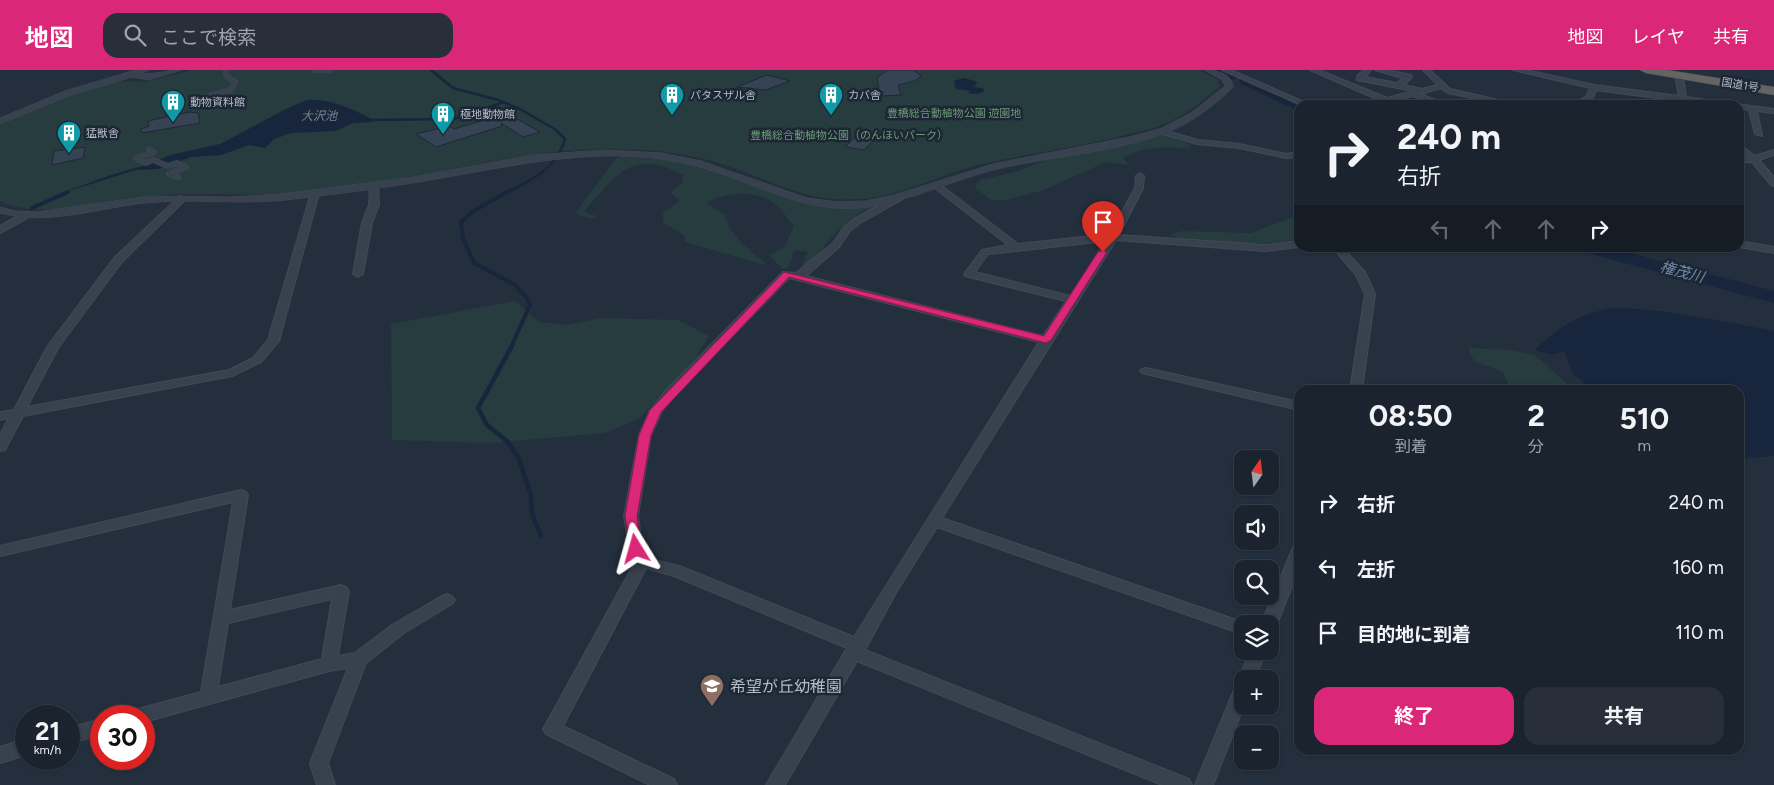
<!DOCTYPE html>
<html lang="ja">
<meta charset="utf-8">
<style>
:root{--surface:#1b232e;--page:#282f3a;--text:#f1f3f6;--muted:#a0a4aa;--line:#39404a;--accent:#db2777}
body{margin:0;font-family:Figtree,"Noto Sans JP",sans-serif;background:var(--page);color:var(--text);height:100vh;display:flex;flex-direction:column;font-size:19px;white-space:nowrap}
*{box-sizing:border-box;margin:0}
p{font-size:16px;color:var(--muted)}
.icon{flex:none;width:28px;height:28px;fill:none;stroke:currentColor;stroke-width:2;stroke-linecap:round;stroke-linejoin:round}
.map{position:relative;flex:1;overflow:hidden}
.details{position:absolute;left:1294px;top:315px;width:450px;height:370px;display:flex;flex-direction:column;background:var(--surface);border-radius:15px;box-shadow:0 1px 4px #0004,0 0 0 1px var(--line)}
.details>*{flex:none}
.hud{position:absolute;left:1294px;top:30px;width:450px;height:152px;border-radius:15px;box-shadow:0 1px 4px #0004,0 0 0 1px var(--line);background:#1b232e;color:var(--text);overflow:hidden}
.needle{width:32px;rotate:14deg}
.fabs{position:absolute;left:1234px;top:380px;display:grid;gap:10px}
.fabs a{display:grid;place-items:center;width:45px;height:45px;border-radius:10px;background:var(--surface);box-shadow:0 1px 4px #0004,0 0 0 1px var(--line);font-size:25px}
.speed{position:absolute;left:15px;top:635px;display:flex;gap:10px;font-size:25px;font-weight:700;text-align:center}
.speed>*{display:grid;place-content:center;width:65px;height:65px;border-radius:50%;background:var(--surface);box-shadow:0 1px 4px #0004,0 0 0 1px var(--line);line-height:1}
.speed small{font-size:12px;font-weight:400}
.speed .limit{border:8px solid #d22;background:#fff;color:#111}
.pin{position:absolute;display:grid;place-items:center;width:42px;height:42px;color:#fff;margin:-51px -21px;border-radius:50% 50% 50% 0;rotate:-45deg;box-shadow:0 0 5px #0007}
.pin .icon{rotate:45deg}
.me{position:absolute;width:55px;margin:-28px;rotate:352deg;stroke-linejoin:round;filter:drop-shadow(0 0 4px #0008)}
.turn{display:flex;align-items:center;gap:18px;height:105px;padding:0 20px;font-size:22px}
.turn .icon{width:65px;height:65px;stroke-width:2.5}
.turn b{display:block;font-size:35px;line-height:42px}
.lanes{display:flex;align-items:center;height:48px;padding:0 20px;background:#0003;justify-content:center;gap:25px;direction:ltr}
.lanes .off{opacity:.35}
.eta{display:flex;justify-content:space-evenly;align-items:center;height:85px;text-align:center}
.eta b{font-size:30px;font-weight:700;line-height:35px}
.action{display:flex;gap:10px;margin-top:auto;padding:10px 20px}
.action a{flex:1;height:58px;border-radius:15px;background:var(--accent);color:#fff;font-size:20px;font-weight:700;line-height:58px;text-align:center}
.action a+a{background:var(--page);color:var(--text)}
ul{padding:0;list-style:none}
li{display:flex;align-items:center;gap:15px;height:65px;padding:0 20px}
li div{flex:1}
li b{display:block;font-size:19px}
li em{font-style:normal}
header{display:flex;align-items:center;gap:30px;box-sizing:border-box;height:70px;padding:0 25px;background:var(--accent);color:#fff}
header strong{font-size:24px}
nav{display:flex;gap:28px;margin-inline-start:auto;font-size:18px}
.search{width:350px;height:45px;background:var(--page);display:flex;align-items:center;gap:12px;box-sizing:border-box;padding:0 18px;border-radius:15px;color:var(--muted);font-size:19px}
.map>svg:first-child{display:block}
</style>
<header>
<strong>地図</strong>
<div class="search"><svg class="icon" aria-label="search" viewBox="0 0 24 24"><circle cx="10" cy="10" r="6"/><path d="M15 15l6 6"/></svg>ここで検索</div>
<nav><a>地図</a><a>レイヤ</a><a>共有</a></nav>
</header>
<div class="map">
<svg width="1774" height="715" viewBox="0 0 1774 715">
<rect width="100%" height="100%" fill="#242f3e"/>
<g fill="#263c3f">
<path d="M 192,0 L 1199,0 L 1217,9 L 1220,16 C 1205,29 1188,43 1169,52 C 1154,59 1137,62 1121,66 C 1074,78 1025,84 978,95 C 942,104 907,123 870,128 C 804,136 771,108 712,91 C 665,78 611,77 562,81 C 518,85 475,95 431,103 C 384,111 335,119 288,123 C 239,127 191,121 143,126 C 99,130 41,151 0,131 L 0,54 L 62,28 L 102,15 L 118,11 L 146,12 Z"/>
<path d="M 1163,64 L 1191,75 L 1187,78 C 1164,77 1143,76 1123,88 L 1129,95 L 1106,92 L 1044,120 L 1001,131 L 989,129 L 974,116 L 981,110 L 1018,101 L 1051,88 Z"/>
<path d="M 622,86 L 670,90 L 703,96 L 787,128 L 809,134 L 874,137 C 845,147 828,172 809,195 L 802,195 L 808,182 L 795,180 L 788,198 L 783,199 L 770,186 L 785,176 L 794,156 C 788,150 783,140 776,135 C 757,119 726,122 706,133 L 725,145 C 730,165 748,180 765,192 L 765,195 L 685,172 L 685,166 L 663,152 L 663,143 L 680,130 L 670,123 L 683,112 L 683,105 C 646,86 628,91 602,121 C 595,129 589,134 584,142 L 597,146 L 592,149 L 575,144 L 615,89 Z"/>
<path d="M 1296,146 L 1299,147 L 1299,169 C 1258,177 1218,172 1177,168 L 1171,164 L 1182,161 L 1251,163 Z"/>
<path d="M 515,231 L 539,252 L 567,255 L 600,248 L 678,250 L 709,266 L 697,286 L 640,348 L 605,363 L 490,373 L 392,370 L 391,254 Z"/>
<path d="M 1468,278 L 1510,280 L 1535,285 L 1566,313 L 1570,320 L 1511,320 L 1503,302 L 1474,291 Z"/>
</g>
<g fill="#17263c">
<path d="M 963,8 L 976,11 L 977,14 L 973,17 L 982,18 L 985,21 L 978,24 L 968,23 L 971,21 L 956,19 L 954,11 Z"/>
<path d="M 307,30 C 329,28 353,39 371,49 L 372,52 L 353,53 L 336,61 L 291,63 L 274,69 L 265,78 L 249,75 L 221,85 L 191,87 L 158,99 L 136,100 L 62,123 L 114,104 L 150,94 L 170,85 L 220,74 L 286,39 Z"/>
<path d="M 1614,238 C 1668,239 1721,251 1774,261 L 1774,386 L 1739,389 L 1739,320 L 1587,320 L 1582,310 L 1574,306 L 1564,281 L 1552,285 L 1535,280 C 1561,255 1578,244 1614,238 Z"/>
</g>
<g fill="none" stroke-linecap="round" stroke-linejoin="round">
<g stroke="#17263c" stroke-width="2.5">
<path d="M 431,0 L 453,18 L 498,30 L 520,39 L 556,60 L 565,69 C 557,98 533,109 508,122"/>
<path d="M 366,50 L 454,49 L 504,32"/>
</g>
<g stroke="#17263c" stroke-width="4">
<path d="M 510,120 L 472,142 L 461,152 L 463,168 L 474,193 L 515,215 L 527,228 L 530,235 L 512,275"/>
<path d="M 32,138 L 68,122"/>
</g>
<path stroke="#17263c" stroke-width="4.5" d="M 513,274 L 478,338 L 487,355 L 508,372 L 519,389 L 531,425 L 532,444 L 541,466"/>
<g fill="#17263c" fill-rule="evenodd">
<path d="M 1213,0 L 1231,0 L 1240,6 L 1233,10 Z"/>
<path d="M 1246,7 L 1304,33 L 1306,35 L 1299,35 L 1299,40 L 1294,39 L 1241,14 L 1239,11 L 1241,8 Z"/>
<path d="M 1581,178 L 1611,178 L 1774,221 L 1774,233 L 1583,182 Z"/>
</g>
</g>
<g fill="#364354" stroke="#1f2835">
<path d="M 888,0 L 914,0 L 921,6 L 915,11 L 898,15 L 901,25 L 880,26 L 877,7 Z"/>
<path d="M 767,5 L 790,11 L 765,20 L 737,17 Z"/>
<path d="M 189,42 L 198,43 L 200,53 L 142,63 L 141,59 L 149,56 L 148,51 Z"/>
<path d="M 507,43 L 540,62 L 523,67 L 501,53 L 502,56 L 436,77 L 416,64 L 449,56 L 454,59 Z"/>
<path d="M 855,67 L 874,70 L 864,80 L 845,77 Z"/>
<path d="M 85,77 L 83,88 L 52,95 L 54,81 Z"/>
</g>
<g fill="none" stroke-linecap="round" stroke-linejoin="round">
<defs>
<g id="pedestrian">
<path d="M 315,0 L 330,0"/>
<path d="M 202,28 L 231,20 L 235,12 L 226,6 L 226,0"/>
<path d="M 149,80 L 154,82 L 136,88 L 146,93 L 153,90 L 168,96 L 177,93 L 186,97 L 169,104 L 178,107"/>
</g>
<g id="minor">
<path d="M 1222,0 L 1231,0 L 1311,35 L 1301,35 Z"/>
<path d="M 1310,0 L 1319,0 L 1387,28 L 1413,21 L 1357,10 L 1357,6 L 1364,0 L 1371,0 L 1365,7 L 1397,13 L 1403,8 L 1375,0 L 1387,0 L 1411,5 L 1412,7 L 1404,15 L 1422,19 L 1438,15 L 1423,0 L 1430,0 L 1450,19 L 1520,35 L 1505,35 L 1448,23 L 1441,18 L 1421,24 L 1447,35 L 1436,35 L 1413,26 L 1394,31 L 1401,35 L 1386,33 L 1365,35 L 1379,30 Z"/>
<path d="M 1513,0 L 1526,0 L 1594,15 L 1679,26 L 1675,5 L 1679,3 L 1683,5 L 1686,27 L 1726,33 L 1730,35 L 1687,32 L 1688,35 L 1680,35 L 1680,31 L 1596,20 L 1592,30 L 1579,35 L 1568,35 L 1586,27 L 1590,18 Z"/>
<path d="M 1736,34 L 1774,39 L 1774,43 L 1757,41 L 1762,66 L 1755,64 L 1749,40 L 1739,38 L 1739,35 Z"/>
<path d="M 1160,59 L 1198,70 L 1239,74 L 1286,84 L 1299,82 L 1299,87 L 1286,88 L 1239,78 L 1197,74 L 1160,63 Z"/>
<path d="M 1739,74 L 1755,86 L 1774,80 L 1774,85 L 1759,90 L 1774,107 L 1774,116 L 1771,115 L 1752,92 L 1739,92 L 1739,88 L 1747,87 L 1739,80 Z"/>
<path d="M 1140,103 L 1144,106 L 1143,118 L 1119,165 L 1265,175 L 1299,171 L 1299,177 L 1265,181 L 1116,170 L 942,448 L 1248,554 L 1242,554 L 1242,564 L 937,457 L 897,521 L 865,580 L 1189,709 L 1192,715 L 1162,715 L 857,591 L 785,715 L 766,715 L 847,578 L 674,506 L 646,498 L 563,656 L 674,709 L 677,715 L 650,715 L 546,664 L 543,659 L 546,654 L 635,492 L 629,479 L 624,446 L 639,365 L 650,340 L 666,320 L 783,202 L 796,203 L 833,173 L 844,157 L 854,149 L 900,124 L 903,125 L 903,129 L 860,153 L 850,161 L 839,177 L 806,206 L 1043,266 L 1066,231 L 965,206 L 964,204 L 982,180 L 1008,175 L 931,115 L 938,113 L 1018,174 L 1110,164 L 1135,118 L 1136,106 ZM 1106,171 L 1070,226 L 975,202 L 988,184 ZM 789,208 L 1039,272 L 854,567 L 682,497 L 647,488 L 643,479 L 638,446 L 651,365 L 662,341 L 674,326 Z"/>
<path d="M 374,113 L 378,116 L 379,135 L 372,153 L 363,204 L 358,207 L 353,204 L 362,153 L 369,135 L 370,116 Z"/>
<path d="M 315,120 L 319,123 L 279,271 L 261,292 L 232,306 L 23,346 L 5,380 L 0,381 L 0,365 L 9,348 L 0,350 L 0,342 L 14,340 L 47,277 L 114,188 L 180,126 L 187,128 L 122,192 L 58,278 L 27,337 L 229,300 L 253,288 L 268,270 L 311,123 Z"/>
<path d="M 26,142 L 29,143 L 29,147 L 0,163 L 0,156 Z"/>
<path d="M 1739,171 L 1774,177 L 1774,183 L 1739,177 Z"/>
<path d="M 1333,178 L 1343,178 L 1365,202 L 1375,224 L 1362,320 L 1350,320 L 1365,224 L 1356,205 Z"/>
<path d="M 1146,298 L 1299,332 L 1299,340 L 1142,303 L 1140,301 L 1142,299 Z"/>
<path d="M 241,420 L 246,422 L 248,425 L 230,540 L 341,515 L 346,517 L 349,521 L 338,586 L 355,583 L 392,555 L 442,526 L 447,524 L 452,526 L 455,530 L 452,534 L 404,563 L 366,593 L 328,693 L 335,715 L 317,715 L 310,693 L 348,598 L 329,601 L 144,652 L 144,646 L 130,646 L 132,641 L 138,639 L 201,622 L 233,432 L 0,486 L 0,476 ZM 332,529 L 322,589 L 218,617 L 228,553 Z"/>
<path d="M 1299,475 L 1299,499 L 1277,554 L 1274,558 L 1270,560 L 1270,554 L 1261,554 L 1292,480 L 1294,476 Z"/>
<path d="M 1250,581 L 1266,581 L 1255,609 L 1242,609 L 1244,636 L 1213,715 L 1195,715 L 1234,620 L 1236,615 L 1241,613 L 1239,609 Z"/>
<path d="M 101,649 L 101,664 L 69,674 L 69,658 Z"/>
<path d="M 26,669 L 26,685 L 0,693 L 0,677 Z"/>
</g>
<g id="tertiary">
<path d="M 136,0 L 149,0 L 142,3 C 155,5 168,0 181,0 L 149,10 L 132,7 L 71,25 L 0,54 L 0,48 L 65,21 Z"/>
<path d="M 1205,0 C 1216,0 1232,3 1233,17 C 1214,36 1190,54 1165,63 C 1112,83 1052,86 997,99 C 953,110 913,130 868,137 C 805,146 754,111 696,96 C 666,88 633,85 601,86 C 536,88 476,103 412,113 C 370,120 328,125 285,130 C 238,135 191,128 145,133 C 98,138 47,156 0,143 L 0,137 L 15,141 L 38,142 L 148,126 L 230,127 L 281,124 L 413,107 L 532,85 L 604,80 L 661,83 L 701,91 L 807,128 L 837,132 L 865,131 L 894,125 L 993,94 L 1129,67 L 1160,59 L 1191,43 L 1225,16 L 1222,10 Z"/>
</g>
<path id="trunk" d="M 1640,0 L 1667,0 L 1774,17 L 1774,25 L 1646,3 Z"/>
</defs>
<use href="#pedestrian" stroke="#414a57" stroke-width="6"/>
<use href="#minor" stroke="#414a57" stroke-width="2"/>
<use href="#tertiary" stroke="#414a57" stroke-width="1"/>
<use href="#trunk" stroke="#434c59" stroke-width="1"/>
<use href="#pedestrian" stroke="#38414e" stroke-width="5.5"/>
<use href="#minor" fill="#38414e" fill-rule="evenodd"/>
<use href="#tertiary" fill="#38414e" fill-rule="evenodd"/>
<use href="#trunk" fill="#656462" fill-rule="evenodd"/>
</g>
<path fill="#db2777" stroke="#8e194d" d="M 1103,180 L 1107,182 L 1051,270 L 1046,273 L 789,207 L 661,342 L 651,365 L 637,446 L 642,479 L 636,484 L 631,483 L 625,446 L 639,365 L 650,340 L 784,202 L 1044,266 L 1098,182 Z"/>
<defs>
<symbol id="building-pin" viewBox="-11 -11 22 30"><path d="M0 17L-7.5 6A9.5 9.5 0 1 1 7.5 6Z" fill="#0f9aa8" stroke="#1d2633"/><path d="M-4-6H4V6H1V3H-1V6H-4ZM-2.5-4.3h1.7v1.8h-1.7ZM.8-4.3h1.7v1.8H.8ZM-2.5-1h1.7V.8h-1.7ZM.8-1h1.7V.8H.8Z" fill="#fff"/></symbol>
<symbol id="school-pin" viewBox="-11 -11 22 30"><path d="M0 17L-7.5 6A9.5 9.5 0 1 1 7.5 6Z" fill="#8d6e63" stroke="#1d2633"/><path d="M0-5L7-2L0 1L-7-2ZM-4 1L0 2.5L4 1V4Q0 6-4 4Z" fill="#fff"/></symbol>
</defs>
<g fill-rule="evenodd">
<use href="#building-pin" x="658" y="11" width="28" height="38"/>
<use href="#building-pin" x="817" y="11" width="28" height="38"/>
<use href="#building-pin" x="159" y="18" width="28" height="38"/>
<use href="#building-pin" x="429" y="30" width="28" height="38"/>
<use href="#building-pin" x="55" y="49" width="28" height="38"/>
<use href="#school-pin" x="698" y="602" width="28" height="38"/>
</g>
<g text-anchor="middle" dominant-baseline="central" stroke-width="5" stroke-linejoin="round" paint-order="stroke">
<g font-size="11" fill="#b4bcc9" stroke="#1d2633">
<text transform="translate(1740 15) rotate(9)">国道1号</text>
</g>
<g font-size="11" fill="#b4bcc9" stroke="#1d2633" text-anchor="start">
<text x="690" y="25">パタスザル舎</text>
<text x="848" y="25">カバ舎</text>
<text x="190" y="32">動物資料館</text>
<text x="460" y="44">極地動物館</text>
<text x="86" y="63">猛獣舎</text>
</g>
<g font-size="11" fill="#6b9a76" stroke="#1d2633">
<text x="954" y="43">豊橋総合動植物公園 遊園地</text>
<text x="849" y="65">豊橋総合動植物公園（のんほいパーク）</text>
</g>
<g font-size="12" font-style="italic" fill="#6d86a8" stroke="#1d2633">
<text x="319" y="46">大沢池</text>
</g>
<g font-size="15" font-style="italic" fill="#6d86a8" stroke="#1d2633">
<text transform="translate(1682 202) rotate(15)">権茂川</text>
</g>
<g font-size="16" fill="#b4bcc9" stroke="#1d2633" text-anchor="start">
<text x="730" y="616">希望が丘幼稚園</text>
</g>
</g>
</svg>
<div class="fabs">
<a><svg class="needle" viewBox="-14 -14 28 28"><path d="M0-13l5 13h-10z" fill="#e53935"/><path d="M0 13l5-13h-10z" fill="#a0a4aa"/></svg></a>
<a><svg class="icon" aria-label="sound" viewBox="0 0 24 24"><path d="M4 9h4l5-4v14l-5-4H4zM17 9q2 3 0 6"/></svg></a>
<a><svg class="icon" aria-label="search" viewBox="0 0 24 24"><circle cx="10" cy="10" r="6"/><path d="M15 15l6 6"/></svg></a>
<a><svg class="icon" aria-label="layers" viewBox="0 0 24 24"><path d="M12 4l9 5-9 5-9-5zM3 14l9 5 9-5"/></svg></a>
<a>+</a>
<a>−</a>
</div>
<div class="speed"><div>21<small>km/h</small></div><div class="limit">30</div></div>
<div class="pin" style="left:1103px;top:182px;background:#d93025"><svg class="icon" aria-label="arrive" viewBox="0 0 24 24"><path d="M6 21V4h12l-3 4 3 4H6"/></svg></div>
<svg class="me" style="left:636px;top:479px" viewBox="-20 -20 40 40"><path d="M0-17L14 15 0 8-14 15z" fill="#db2777" stroke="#fff" stroke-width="4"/></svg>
<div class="hud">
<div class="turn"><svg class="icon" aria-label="right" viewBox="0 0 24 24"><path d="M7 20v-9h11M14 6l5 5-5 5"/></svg><div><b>240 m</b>右折</div></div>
<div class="lanes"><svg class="icon off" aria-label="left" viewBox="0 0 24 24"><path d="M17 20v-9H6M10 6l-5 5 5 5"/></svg><svg class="icon off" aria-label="ahead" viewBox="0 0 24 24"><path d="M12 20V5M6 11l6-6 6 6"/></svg><svg class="icon off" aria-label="ahead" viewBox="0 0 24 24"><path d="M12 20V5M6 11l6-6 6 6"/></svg><svg class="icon" aria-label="right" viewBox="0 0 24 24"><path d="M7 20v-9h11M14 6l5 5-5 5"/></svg></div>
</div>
<section class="details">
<div class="eta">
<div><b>08:50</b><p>到着</p></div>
<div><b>2</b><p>分</p></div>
<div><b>510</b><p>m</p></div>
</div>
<ul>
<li><svg class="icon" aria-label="right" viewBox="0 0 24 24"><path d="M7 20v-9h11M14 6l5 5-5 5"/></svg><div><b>右折</b></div><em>240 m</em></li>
<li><svg class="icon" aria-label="left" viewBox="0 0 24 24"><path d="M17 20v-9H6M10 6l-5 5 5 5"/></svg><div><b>左折</b></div><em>160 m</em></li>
<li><svg class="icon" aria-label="arrive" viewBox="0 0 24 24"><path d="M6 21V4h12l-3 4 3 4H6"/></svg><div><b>目的地に到着</b></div><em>110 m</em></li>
</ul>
<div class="action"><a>終了</a><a>共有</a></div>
</section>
</div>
